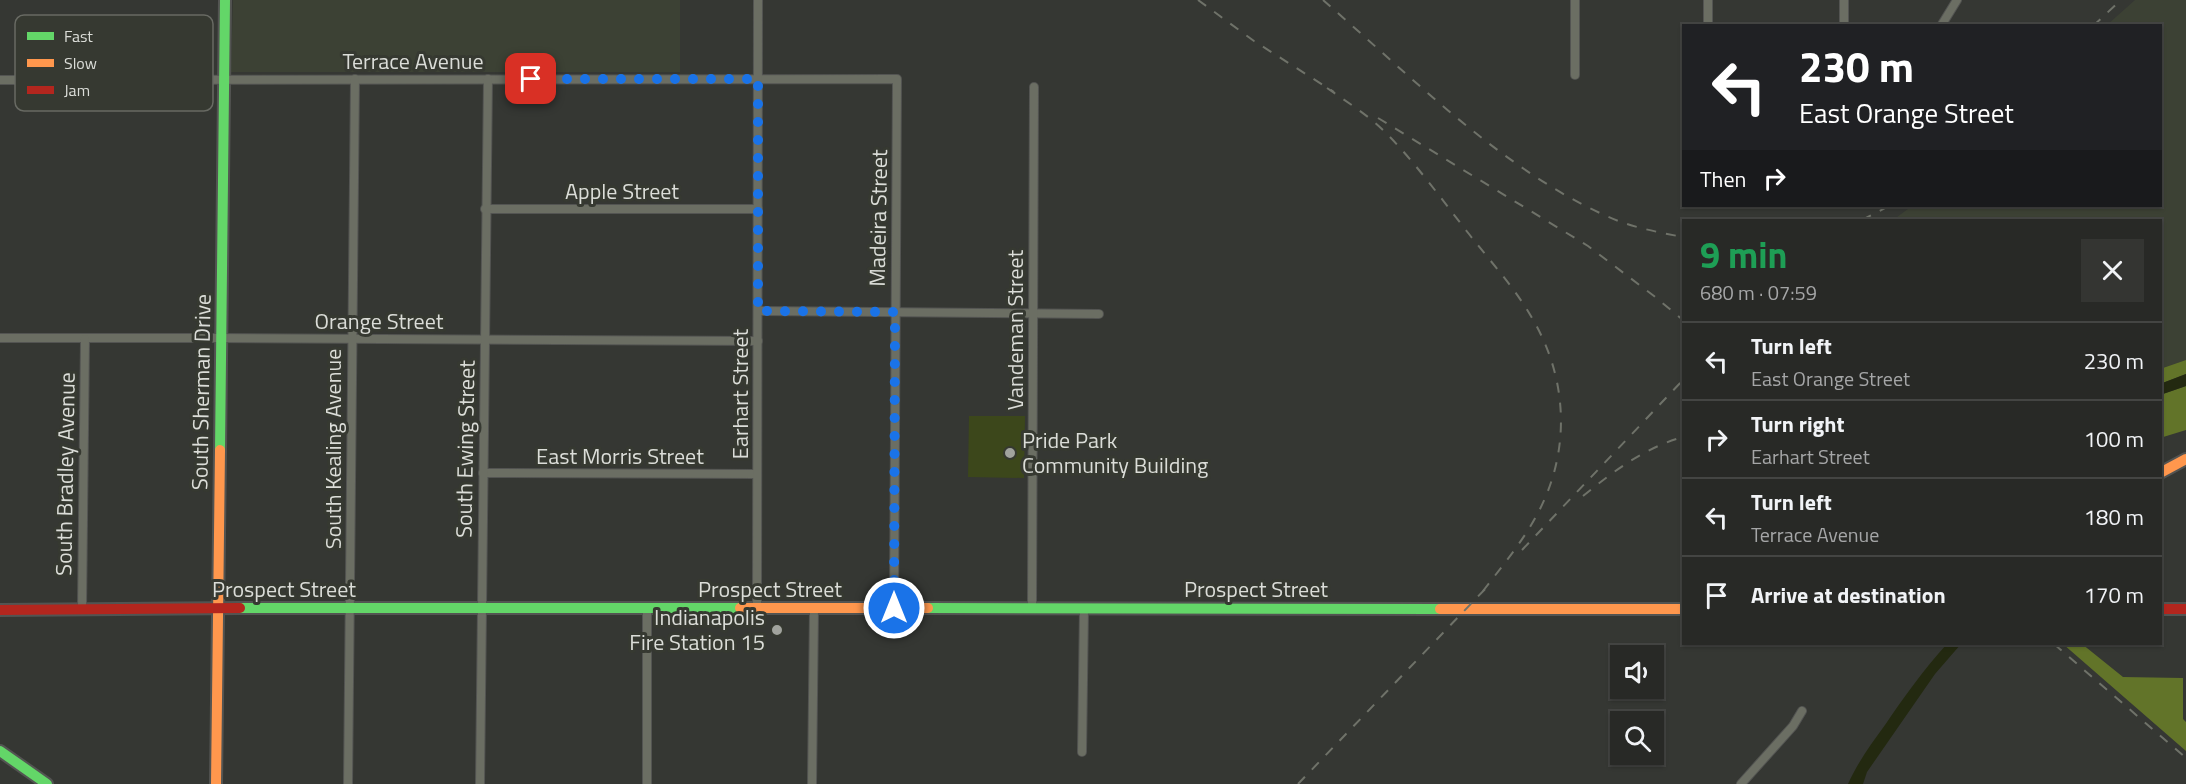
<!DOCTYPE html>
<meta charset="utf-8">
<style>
:root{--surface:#282926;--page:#343532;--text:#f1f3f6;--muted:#a5a6a7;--line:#444543}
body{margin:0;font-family:"Titillium Web",sans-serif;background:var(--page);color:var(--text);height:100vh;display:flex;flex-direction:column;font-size:22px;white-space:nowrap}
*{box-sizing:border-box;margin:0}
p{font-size:20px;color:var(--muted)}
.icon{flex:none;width:33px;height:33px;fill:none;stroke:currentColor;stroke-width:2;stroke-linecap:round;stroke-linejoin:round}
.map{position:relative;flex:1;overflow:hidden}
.panel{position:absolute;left:1682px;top:219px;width:480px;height:426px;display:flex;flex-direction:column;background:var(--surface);border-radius:0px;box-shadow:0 2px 4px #0004,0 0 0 2px var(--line)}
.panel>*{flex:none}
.guide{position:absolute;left:1682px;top:24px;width:480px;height:183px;border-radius:0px;box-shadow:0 2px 4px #0004,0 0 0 2px var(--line);background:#202124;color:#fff;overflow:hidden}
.tools{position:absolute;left:1610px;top:645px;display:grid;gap:12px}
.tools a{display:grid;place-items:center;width:54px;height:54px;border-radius:0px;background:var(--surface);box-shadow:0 2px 4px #0004,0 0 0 2px var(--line);font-size:30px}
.pin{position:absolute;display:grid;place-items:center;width:51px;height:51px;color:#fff;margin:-26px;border-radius:12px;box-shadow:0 3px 9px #0006}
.me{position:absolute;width:66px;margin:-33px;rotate:0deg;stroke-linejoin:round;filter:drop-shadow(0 0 4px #0008)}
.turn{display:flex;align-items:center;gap:21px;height:126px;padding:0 18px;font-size:27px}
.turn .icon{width:78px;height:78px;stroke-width:2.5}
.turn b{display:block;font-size:42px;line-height:51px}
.then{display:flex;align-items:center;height:57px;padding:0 18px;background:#0003;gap:12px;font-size:22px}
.round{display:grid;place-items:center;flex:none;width:63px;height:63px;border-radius:0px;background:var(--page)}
.overview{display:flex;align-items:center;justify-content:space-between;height:102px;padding:0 18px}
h1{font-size:36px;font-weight:700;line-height:45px;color:#1e9e55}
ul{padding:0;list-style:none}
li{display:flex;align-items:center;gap:18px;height:78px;padding:0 18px;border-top:2px solid var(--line)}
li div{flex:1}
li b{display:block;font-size:22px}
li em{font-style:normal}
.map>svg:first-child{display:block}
</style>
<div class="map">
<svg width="2186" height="784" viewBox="0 0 2186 784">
<rect width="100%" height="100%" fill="#353733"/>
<g fill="#3c4134">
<path d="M 233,0 L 680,0 L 680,72 L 231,72 Z"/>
<path d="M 2135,0 L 2186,0 L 2186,360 L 2160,369 L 2160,220 L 1893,220 L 1912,206 L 2160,206 L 2160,26 L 2107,25 Z"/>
</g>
<path fill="#3c471b" d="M 969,416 L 1025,416 L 1024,478 L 968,477 Z"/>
<g fill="#627429">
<path d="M 2186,360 L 2186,374 L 2160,384 L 2160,369 Z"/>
<path d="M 2186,386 L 2186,430 L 2160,438 L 2160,395 Z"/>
<path d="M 2063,644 L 2082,644 L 2123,677 L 2183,678 L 2183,719 L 2186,722 L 2186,751 Z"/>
</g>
<g fill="#232910">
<path d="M 2186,374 L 2186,386 L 2160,395 L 2160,384 Z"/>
<path d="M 1947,644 L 1961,644 L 1935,674 L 1867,772 L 1863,784 L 1848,784 C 1858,762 1871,744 1885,725 C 1904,697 1924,669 1947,644 Z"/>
</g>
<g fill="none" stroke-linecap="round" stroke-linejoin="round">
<defs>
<g id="street">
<path d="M 1844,0 L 1844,26"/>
<path d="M 1708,26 L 1708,0"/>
<path d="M 1941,26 L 1957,0"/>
<path d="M 1575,75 L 1575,0"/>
<path d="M 0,80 L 897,79 L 894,608"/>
<path d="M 485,209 L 758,209"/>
<path d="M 758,311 L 1099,314"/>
<path d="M 0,338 L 210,338 L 758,341"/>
<path d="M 483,473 L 757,474"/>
<path d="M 647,608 L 647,784"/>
<path d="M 82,609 L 85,339"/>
<path d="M 757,609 L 758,0"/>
<path d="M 1032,609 L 1034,87"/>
<path d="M 1082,752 L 1084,609"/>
<path d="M 348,784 L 355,79"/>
<path d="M 480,784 L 488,79"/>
<path d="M 812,784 L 814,609"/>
<path d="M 1741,784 L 1793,726 L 1802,711"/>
</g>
<g id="fast">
<path d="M 220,450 L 225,0"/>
<path d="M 240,608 L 740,608"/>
<path d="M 928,608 L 1440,609"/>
<path d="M 0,751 L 47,784"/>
</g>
<g id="slow">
<path d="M 2160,473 L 2186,459"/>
<path d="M 740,608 L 928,608"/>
<path d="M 1440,609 L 1683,609"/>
<path d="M 216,784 L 220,450"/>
</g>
<g id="jam">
<path d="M 2160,609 L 2186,609"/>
<path d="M 0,610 L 240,608"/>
</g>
</defs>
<use href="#street" stroke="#535452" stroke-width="10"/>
<use href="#fast" stroke="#535452" stroke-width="14"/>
<use href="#slow" stroke="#535452" stroke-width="14"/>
<use href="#jam" stroke="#535452" stroke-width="14"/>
<use href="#street" stroke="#6b6e63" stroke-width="8"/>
<use href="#fast" stroke="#63d668" stroke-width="10"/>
<use href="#slow" stroke="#ff974d" stroke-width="10"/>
<use href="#jam" stroke="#b3261e" stroke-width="10"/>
<g stroke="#6f7269" stroke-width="2" stroke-dasharray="10 10" stroke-linecap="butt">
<path d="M 1198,0 L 1254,41 L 1334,92"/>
<path d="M 1323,0 C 1412,77 1511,179 1621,222 C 1641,229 1662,233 1683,237"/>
<path d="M 2093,26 L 2121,0"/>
<path d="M 1327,88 C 1347,102 1368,115 1385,132 C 1416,163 1442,200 1469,234 C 1490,261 1515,288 1532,318 C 1567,377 1571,447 1540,509 C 1525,539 1503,565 1483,591"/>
<path d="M 1378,118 L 1588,246 L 1654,296 L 1683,320"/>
<path d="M 1862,220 L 1889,206"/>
<path d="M 1583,496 C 1614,471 1644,448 1683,437"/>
<path d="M 1522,550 L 1683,380"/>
<path d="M 2054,644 L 2186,758"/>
<path d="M 1298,784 L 1489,585"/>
</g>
</g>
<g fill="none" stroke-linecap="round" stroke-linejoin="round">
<path stroke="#1a73e8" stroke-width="10" stroke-dasharray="0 18" d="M 531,79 L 758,79 L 758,311 L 895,312 L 894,608"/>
</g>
<g fill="#a1a39e" stroke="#363931" stroke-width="2">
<circle cx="1010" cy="453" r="6"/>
<circle cx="777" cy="630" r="6"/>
</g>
<g text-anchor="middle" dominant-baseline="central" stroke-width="6" stroke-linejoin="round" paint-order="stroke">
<g font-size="22" fill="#dbddd8" stroke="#363931">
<text x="413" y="61">Terrace Avenue</text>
<text x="622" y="191">Apple Street</text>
<text transform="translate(878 218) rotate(-89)">Madeira Street</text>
<text x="379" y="321">Orange Street</text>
<text transform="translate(1015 330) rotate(-90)">Vandeman Street</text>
<text transform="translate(201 392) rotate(-89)">South Sherman Drive</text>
<text transform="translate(740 394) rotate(-90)">Earhart Street</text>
<text transform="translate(333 449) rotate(-90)">South Kealing Avenue</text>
<text transform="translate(465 449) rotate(-89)">South Ewing Street</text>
<text x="620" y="456">East Morris Street</text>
<text transform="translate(65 474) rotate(-89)">South Bradley Avenue</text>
<text x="284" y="589">Prospect Street</text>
<text x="770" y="589">Prospect Street</text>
<text x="1256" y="589">Prospect Street</text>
</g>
<g font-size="22" fill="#dbddd8" stroke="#363931" text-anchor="start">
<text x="1022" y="440">Pride Park<tspan x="1022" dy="25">Community Building</tspan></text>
<text x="765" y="617" text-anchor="end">Indianapolis<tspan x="765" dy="25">Fire Station 15</tspan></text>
</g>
</g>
<rect x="15" y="15" width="198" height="96" rx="9" fill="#363931" stroke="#686a63" stroke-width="1.5"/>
<rect x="27" y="32" width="27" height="8" fill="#63d668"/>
<rect x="27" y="59" width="27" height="8" fill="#ff974d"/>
<rect x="27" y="86" width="27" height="8" fill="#b3261e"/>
<g font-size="16" fill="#dbddd8">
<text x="64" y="42">Fast</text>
<text x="64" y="69">Slow</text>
<text x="64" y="96">Jam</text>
</g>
</svg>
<div class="tools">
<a><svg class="icon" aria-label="sound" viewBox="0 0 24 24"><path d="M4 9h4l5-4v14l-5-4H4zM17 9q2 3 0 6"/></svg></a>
<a><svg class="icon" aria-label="search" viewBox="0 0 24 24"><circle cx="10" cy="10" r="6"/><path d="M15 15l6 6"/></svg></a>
</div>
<div class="pin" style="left:531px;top:79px;background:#d93025"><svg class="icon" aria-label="arrive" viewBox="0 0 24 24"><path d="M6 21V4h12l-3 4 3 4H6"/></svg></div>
<svg class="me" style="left:894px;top:608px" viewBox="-20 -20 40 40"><circle r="17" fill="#1a73e8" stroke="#fff" stroke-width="3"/><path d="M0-11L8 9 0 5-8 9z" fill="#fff"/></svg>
<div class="guide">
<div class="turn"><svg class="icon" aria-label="left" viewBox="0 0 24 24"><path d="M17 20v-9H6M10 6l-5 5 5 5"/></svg><div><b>230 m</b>East Orange Street</div></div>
<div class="then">Then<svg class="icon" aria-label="right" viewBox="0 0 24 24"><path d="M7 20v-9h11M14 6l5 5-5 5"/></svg></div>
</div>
<section class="panel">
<div class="overview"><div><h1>9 min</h1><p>680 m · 07:59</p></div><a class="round"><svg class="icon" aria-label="close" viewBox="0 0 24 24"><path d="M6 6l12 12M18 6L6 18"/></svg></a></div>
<ul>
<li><svg class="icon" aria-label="left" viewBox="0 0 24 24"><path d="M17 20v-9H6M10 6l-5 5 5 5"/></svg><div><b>Turn left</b><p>East Orange Street</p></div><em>230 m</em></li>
<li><svg class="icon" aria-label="right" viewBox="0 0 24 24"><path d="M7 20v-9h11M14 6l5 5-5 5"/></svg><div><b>Turn right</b><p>Earhart Street</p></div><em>100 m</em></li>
<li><svg class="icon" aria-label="left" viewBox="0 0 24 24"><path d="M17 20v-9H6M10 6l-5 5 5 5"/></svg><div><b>Turn left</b><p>Terrace Avenue</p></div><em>180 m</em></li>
<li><svg class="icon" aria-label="arrive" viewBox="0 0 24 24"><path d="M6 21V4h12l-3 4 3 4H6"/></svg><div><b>Arrive at destination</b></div><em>170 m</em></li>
</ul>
</section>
</div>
